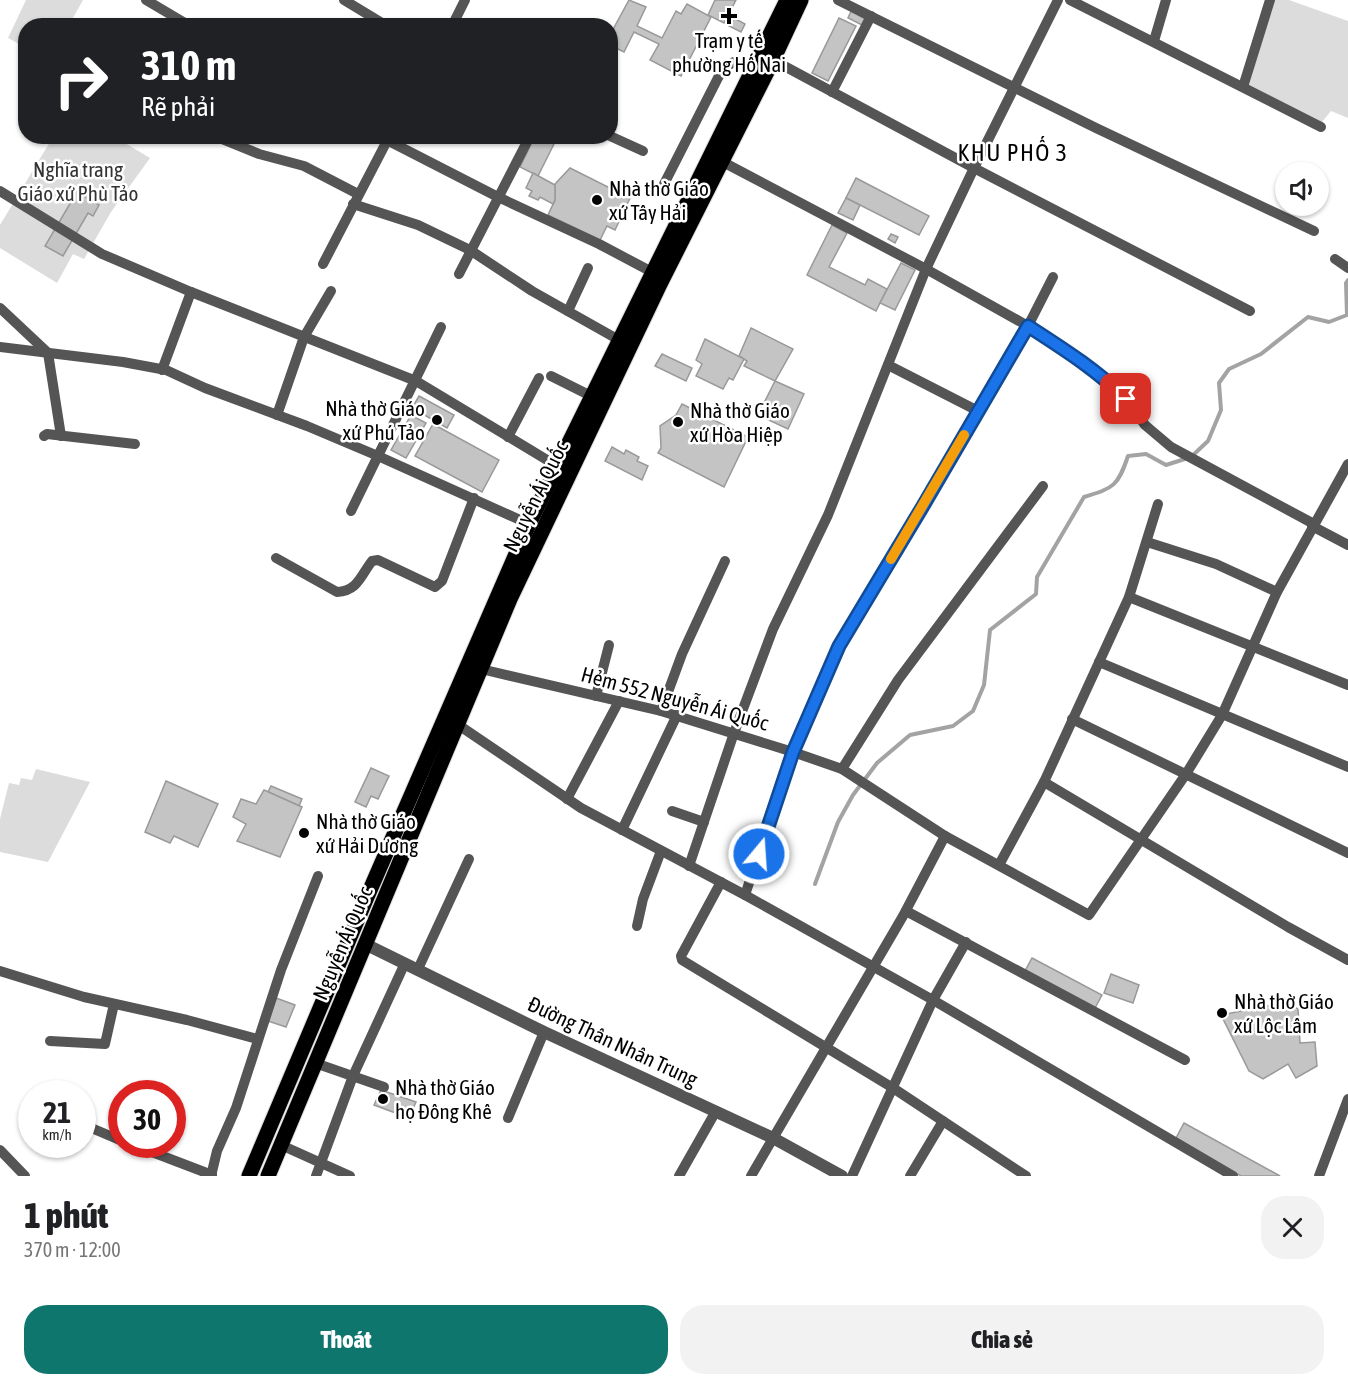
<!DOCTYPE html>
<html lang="vi">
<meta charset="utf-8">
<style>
:root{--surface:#fff;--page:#f2f2f2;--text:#202124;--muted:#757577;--accent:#0f766e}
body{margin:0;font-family:"Asap Condensed",sans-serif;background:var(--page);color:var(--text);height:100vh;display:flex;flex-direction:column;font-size:22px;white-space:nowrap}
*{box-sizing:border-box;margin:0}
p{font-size:20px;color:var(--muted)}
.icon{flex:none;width:33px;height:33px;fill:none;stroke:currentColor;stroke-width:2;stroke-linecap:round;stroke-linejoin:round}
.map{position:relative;height:1176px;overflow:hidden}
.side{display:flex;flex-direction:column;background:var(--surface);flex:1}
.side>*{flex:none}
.guide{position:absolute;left:18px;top:18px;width:600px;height:126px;border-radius:24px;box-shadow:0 2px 4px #0004;background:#202124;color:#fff;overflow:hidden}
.tools{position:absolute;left:1275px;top:162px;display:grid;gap:12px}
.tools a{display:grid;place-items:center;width:54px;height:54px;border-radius:50%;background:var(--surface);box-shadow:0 2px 4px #0004;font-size:30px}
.speed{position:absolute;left:18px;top:1080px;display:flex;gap:12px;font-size:30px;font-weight:700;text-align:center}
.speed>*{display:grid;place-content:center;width:78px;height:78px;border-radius:50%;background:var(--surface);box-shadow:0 2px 4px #0004;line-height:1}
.speed small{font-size:15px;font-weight:400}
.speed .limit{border:9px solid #d22;background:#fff;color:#111}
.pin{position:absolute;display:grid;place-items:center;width:51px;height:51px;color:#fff;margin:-26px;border-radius:12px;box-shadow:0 3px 9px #0006}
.me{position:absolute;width:66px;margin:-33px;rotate:18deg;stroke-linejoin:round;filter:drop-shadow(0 0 4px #0008)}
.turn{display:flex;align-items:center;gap:21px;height:126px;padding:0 24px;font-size:27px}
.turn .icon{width:78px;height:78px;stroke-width:2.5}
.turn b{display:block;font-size:42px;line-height:51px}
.round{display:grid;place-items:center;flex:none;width:63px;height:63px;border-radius:24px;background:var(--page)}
.overview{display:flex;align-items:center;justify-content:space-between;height:102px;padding:0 24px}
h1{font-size:36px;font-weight:800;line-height:45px}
.primary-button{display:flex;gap:12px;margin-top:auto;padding:12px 24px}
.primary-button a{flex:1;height:69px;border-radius:24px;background:var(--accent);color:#fff;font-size:24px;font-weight:800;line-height:69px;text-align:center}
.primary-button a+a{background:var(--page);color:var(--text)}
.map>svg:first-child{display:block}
</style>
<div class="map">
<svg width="1348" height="1176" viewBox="0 0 1348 1176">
<rect width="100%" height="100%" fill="#fff"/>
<g fill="#dcdcdc">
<path d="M 26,0 L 83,0 L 69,25 L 26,26 L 25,47 L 8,38 Z"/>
<path d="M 1274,0 L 1289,0 L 1348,21 L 1348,118 L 1331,111 L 1322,122 L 1249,85 Z"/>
<path d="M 53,137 L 115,137 L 150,158 L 111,212 L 84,259 L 73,254 L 57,283 L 0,248 L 0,225 Z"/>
<path d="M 36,769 L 90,782 L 48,862 L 0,852 L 0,819 L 9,783 L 19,785 L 21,778 L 32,780 Z"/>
</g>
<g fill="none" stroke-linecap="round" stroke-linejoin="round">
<path stroke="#a3a3a3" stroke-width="4" d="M 815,884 L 838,822 L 853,795 L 877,763 L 910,735 L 953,726 L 973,711 L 984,685 L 990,630 L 1036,594 L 1037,577 L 1084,497 C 1114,488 1118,486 1128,456 L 1146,454 L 1166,465 L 1191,457 L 1208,441 L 1221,410 L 1219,383 L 1229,369 L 1261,354 L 1308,317 L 1329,322 L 1347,315 L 1346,283 L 1348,280"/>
</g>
<g fill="#c4c4c4" stroke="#999" stroke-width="1.5">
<path d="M 629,0 L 646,7 L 637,26 L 662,38 L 676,11 L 681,14 L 687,4 L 711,17 L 681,76 L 650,60 L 659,44 L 634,32 L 624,52 L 610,45 L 610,35 Z"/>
<path d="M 715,0 L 736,0 L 724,23 L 708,15 Z"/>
<path d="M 851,11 L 865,19 L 862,25 L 848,18 Z"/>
<path d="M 734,18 L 745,24 L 741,32 L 729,26 Z"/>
<path d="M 839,18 L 856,26 L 828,81 L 812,73 Z"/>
<path d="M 535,136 L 554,144 L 538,176 L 520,167 Z"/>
<path d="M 570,168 L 630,198 L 615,230 L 607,226 L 600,240 L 548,215 L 555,200 L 555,184 Z"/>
<path d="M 533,173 L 555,185 L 555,200 L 553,204 L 540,197 L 538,200 L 529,196 L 532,191 L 526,188 Z"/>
<path d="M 856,178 L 929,216 L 919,235 L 846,198 Z"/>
<path d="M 73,189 L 99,205 L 93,216 L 88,213 L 63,256 L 45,246 L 71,202 L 67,200 Z"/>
<path d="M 846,198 L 860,205 L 853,220 L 838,213 Z"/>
<path d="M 832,225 L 847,233 L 829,267 L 865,285 L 868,279 L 887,289 L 876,311 L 807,275 Z"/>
<path d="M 891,234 L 898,237 L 895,243 L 888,239 Z"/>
<path d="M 901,263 L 915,270 L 895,310 L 880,303 Z"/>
<path d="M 751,328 L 793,349 L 775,381 L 744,366 L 747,361 L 739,356 Z"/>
<path d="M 705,339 L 744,359 L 733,380 L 729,378 L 723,389 L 696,376 L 702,364 L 696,360 Z"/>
<path d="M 662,354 L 692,368 L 686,381 L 655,366 Z"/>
<path d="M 775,381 L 804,394 L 788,429 L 758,415 Z"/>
<path d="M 419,396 L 454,415 L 447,428 L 412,408 Z"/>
<path d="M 682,404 L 748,437 L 724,487 L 658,453 L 661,448 L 660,426 L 676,415 Z"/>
<path d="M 411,415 L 426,423 L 406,458 L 391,450 Z"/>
<path d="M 433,424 L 499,460 L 482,492 L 415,456 Z"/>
<path d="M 612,447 L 624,454 L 626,450 L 639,457 L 637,461 L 648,466 L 642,480 L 605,461 Z"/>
<path d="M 371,768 L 389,776 L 378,799 L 371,796 L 366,807 L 355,802 Z"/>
<path d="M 166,781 L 218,804 L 198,847 L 174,836 L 170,843 L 145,832 Z"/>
<path d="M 271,786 L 302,799 L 299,806 L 268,792 Z"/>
<path d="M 264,790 L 302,807 L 280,857 L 237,841 L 246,824 L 233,817 L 241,799 L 256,804 Z"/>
<path d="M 1032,958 L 1102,995 L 1095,1008 L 1025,971 Z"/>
<path d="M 1111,974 L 1139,985 L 1133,1003 L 1104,993 Z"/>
<path d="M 276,998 L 295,1005 L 286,1027 L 268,1021 Z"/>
<path d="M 1287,1002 L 1298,1009 L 1300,1043 L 1315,1042 L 1317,1066 L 1296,1078 L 1288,1064 L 1263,1079 L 1249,1071 L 1221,1015 Z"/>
<path d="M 381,1090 L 416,1102 L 409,1118 L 374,1105 Z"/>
<path d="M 1184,1123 L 1280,1176 L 1241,1176 L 1176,1138 Z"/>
</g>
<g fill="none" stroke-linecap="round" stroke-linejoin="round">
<defs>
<g id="primary">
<path d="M 249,1176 L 367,897 L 529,524 L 787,0"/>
<path d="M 268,1176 L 510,599 L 660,284 L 773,60 L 801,0"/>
</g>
</defs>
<use href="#primary" stroke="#dbdbdb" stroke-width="17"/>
<g stroke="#555" stroke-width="10">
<path d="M 146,0 L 190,26"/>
<path d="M 344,0 L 387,26"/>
<path d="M 838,0 L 1096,128 L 1314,231"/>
<path d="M 1070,0 L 1321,127"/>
<path d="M 452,26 L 465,0"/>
<path d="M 1154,41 L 1166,0"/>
<path d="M 773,60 L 974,168 L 1250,311"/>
<path d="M 1243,87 L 1270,0"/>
<path d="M 832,92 L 871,16"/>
<path d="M 215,136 L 259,154 L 304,166 L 358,194"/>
<path d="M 379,136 L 498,197 L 599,244 L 652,272"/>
<path d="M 610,136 L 643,151"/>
<path d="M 721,161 L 926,269 L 1028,326 L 1112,385 L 1126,399 L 1145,425 L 1171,447 L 1314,524"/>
<path d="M 0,191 L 102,254 L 191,292 L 416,381 L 557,466"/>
<path d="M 660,192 L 723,68 L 734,62 L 752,71"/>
<path d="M 353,204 L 418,225 L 470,250 L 532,291 L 619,340"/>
<path d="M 1335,259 L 1348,268"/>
<path d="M 323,264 L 389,137"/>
<path d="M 459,274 L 530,136"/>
<path d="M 0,308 L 48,353 L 61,436"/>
<path d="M 568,311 L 588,268"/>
<path d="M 0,347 L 123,362 L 166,370 L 205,388 L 307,426 L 378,456 L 529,524"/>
<path d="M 888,365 L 978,411"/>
<path d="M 162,370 L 191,292"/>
<path d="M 551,376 L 591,396"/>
<path d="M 277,415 L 304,337 L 331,291"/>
<path d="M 44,436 L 47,434 L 135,444"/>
<path d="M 508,437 L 539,378"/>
<path d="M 351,511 L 441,327"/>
<path d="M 1312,526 L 1348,545"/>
<path d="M 1147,542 L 1216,564 L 1277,592"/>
<path d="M 276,558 L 337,592 C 358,591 361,575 372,561 L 378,560 L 435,587 L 442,581 L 474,498"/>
<path d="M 1129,597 L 1348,685"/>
<path d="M 1099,662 L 1348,767"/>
<path d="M 481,669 L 661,711 L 793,752 L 842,769 L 945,836 L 1089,915 L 1186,774 L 1222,715 L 1277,592 L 1348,464"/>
<path d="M 596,696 L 609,645"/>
<path d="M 661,711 L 682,654 L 725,561"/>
<path d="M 1072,719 L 1348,853"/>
<path d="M 457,724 L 581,808 L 745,895 L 933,1000 L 1233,1176"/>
<path d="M 842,769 L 898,680 L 1043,486"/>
<path d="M 1044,782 L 1288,927 L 1348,960"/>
<path d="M 567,799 L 619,701"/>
<path d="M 672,811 L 704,822"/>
<path d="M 622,830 L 677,715"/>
<path d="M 999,865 L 1044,782 L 1129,597 L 1158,504"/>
<path d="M 689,866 L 734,733 L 773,629 L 828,515 L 926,269 L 974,168 L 1058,0"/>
<path d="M 721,882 L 681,956 L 682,960 L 893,1088 L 1026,1176"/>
<path d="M 745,895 L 793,752 L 839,646 L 978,411 L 1028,326 L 1053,277"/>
<path d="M 906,911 L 1185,1060"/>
<path d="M 637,926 L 643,899 L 661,851"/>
<path d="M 418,969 L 469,859"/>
<path d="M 0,971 L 84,997 L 187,1020 L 257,1039"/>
<path d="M 50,1041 L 105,1044 L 114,1004"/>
<path d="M 315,1063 L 384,1087"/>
<path d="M 508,1118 L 544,1032"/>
<path d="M 82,1124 L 122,1141"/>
<path d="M 131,1144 L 212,1175"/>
<path d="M 281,1145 L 350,1176"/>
<path d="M 0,1150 L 25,1176"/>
<path d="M 211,1176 L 217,1151 L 236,1108 L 281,970 L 318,876"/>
<path d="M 316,1176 L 353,1076 L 405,963"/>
<path d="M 679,1176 L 716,1111"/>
<path d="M 751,1176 L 903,916 L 945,836"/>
<path d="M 852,1176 L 933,1000 L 966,942"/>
<path d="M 910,1176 L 943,1121"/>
<path d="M 1319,1176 L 1348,1099"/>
</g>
<path stroke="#555" stroke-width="12" d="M 365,944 L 544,1032 L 773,1138 L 842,1176"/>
<use href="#primary" stroke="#000" stroke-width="15"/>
</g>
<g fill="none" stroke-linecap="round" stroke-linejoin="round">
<defs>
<path id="route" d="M 759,854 L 793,752 L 839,646 L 923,506 L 1028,326 C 1062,348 1097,370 1126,399"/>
</defs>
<use href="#route" stroke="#114b97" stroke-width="15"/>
<use href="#route" stroke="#1a73e8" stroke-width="10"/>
<path stroke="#f59e0b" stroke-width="10" d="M 891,559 L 964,435"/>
</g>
<g fill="#000" stroke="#fff" stroke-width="2">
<path d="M726 7h6v6h6v6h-6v6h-6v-6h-6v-6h6z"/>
<circle cx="597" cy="200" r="6"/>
<circle cx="437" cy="420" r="6"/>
<circle cx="678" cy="422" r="6"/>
<circle cx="304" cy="833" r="6"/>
<circle cx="1222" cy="1013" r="6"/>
<circle cx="383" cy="1099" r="6"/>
</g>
<g text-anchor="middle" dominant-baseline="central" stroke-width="5" stroke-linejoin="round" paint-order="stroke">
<g font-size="21" fill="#000" stroke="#fff" text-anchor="start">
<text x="729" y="40" text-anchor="middle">Trạm y tế<tspan x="729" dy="24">phường Hố Nai</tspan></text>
<text x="609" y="188">Nhà thờ Giáo<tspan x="609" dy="24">xứ Tây Hải</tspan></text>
<text x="425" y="408" text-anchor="end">Nhà thờ Giáo<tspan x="425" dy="24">xứ Phú Tảo</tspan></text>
<text x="690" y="410">Nhà thờ Giáo<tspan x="690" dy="24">xứ Hòa Hiệp</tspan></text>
<text x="316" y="821">Nhà thờ Giáo<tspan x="316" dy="24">xứ Hải Dương</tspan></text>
<text x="1234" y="1001">Nhà thờ Giáo<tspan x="1234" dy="24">xứ Lộc Lâm</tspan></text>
<text x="395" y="1087">Nhà thờ Giáo<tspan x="395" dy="24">họ Đông Khê</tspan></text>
</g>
<g font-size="21" fill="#333" stroke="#fff">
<text x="78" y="169">Nghĩa trang<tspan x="78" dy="24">Giáo xứ Phù Tảo</tspan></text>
</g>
<g font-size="21" fill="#000" stroke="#fff">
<text transform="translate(535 496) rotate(-64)">Nguyễn Ái Quốc</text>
<text transform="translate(675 698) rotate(15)">Hẻm 552 Nguyễn Ái Quốc</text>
<text transform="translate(342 943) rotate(-67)">Nguyễn Ái Quốc</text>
<text transform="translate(613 1041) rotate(25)">Đường Thân Nhân Trung</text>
</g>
<g font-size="24" letter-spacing="1.5" fill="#000" stroke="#fff">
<text x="1013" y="152">KHU PHỐ 3</text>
</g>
</g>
</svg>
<div class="tools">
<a><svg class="icon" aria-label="sound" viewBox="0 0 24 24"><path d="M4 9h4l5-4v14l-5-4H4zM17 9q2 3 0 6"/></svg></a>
</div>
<div class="speed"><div>21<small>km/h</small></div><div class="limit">30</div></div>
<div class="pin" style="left:1126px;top:399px;background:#d93025"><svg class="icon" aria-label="arrive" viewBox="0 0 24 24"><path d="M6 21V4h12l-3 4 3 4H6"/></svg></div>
<svg class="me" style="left:759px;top:854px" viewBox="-20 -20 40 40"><circle r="17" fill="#1a73e8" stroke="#fff" stroke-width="3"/><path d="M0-11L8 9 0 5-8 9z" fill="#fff"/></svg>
<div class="guide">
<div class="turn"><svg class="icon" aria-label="right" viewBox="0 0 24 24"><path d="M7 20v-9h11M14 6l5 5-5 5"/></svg><div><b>310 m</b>Rẽ phải</div></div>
</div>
</div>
<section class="side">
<div class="overview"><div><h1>1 phút</h1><p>370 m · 12:00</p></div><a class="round"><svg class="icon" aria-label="close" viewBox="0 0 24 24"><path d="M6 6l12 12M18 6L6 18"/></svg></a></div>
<div class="primary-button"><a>Thoát</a><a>Chia sẻ</a></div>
</section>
